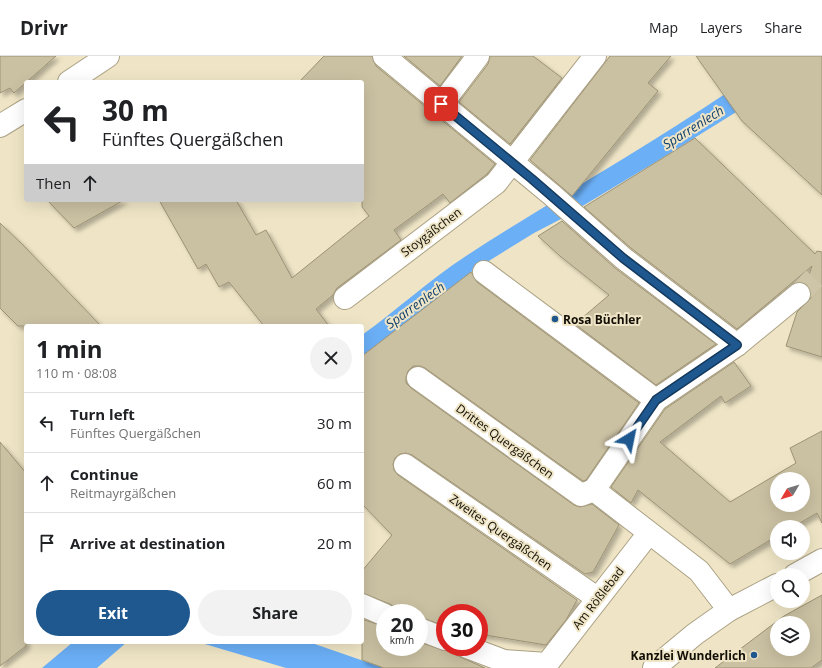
<!DOCTYPE html>
<meta charset="utf-8">
<style>
:root{--surface:#fff;--page:#f2f2f2;--text:#202124;--muted:#757577;--line:#e0e0e0;--accent:#1e588f}
body{margin:0;font-family:"Open Sans",sans-serif;background:var(--page);color:var(--text);height:100vh;display:flex;flex-direction:column;font-size:15px;white-space:nowrap}
*{box-sizing:border-box;margin:0}
p{font-size:13px;color:var(--muted)}
.icon{flex:none;width:22px;height:22px;fill:none;stroke:currentColor;stroke-width:2;stroke-linecap:round;stroke-linejoin:round}
.map{position:relative;flex:1;overflow:hidden}
.drawer{position:absolute;left:24px;top:268px;width:340px;height:320px;display:flex;flex-direction:column;background:var(--surface);border-radius:4px;box-shadow:0 4px 16px #0002}
.drawer>*{flex:none}
.hud{position:absolute;left:24px;top:24px;width:340px;height:122px;border-radius:4px;box-shadow:0 4px 16px #0002;background:#fff;color:var(--text);overflow:hidden}
.needle{width:26px;rotate:232deg}
.buttons{position:absolute;left:770px;top:416px;display:grid;gap:8px}
.buttons a{display:grid;place-items:center;width:40px;height:40px;border-radius:50%;background:var(--surface);box-shadow:0 4px 16px #0002;font-size:20px}
.speed{position:absolute;left:376px;top:548px;display:flex;gap:8px;font-size:20px;font-weight:700;text-align:center}
.speed>*{display:grid;place-content:center;width:52px;height:52px;border-radius:50%;background:var(--surface);box-shadow:0 4px 16px #0002;line-height:1}
.speed small{font-size:10px;font-weight:400}
.speed .limit{border:6px solid #d22;background:#fff;color:#111}
.pin{position:absolute;display:grid;place-items:center;width:34px;height:34px;color:#fff;margin:-17px;border-radius:8px;box-shadow:0 2px 6px #0006}
.me{position:absolute;width:44px;margin:-22px;rotate:35deg;stroke-linejoin:round;filter:drop-shadow(0 0 3px #0008)}
.turn{display:flex;align-items:center;gap:14px;height:84px;padding:0 12px;font-size:18px}
.turn .icon{width:52px;height:52px;stroke-width:2.5}
.turn b{display:block;font-size:28px;line-height:34px}
.then{display:flex;align-items:center;height:38px;padding:0 12px;background:#0003;gap:8px;font-size:15px}
.round{display:grid;place-items:center;flex:none;width:42px;height:42px;border-radius:21px;background:var(--page)}
.summary{display:flex;align-items:center;justify-content:space-between;height:68px;padding:0 12px}
h1{font-size:24px;font-weight:700;line-height:30px}
.button{display:flex;gap:8px;margin-top:auto;padding:8px 12px}
.button a{flex:1;height:46px;border-radius:24px;background:var(--accent);color:#fff;font-size:16px;font-weight:700;line-height:46px;text-align:center}
.button a+a{background:var(--page);color:var(--text)}
ul{padding:0;list-style:none}
li{display:flex;align-items:center;gap:12px;height:60px;padding:0 12px;border-top:1px solid var(--line)}
li div{flex:1}
li b{display:block;font-size:15px}
li em{font-style:normal}
header{display:flex;align-items:center;gap:24px;box-sizing:border-box;height:56px;padding:0 20px;background:var(--surface);border-bottom:1px solid var(--line)}
header strong{font-size:19px}
nav{display:flex;gap:22px;margin-inline-start:auto;font-size:14px}
.map>svg:first-child{display:block}
</style>
<header>
<strong>Drivr</strong>
<nav><a>Map</a><a>Layers</a><a>Share</a></nav>
</header>
<div class="map">
<svg width="822" height="612" viewBox="0 0 822 612">
<defs>
<filter id="shadow"><feDropShadow dx="3.5" dy="3.5" stdDeviation="2" flood-color="#0004"/></filter>
</defs>
<rect width="100%" height="100%" fill="#efe5c6"/>
<g fill="#6baff6">
<path d="M 731,34 L 741,53 L 654,107 L 561,163 L 534,177 L 471,216 L 362,300 L 362,279 C 397,254 429,224 466,200 C 554,143 645,92 731,34 Z"/>
<path d="M 73,586 L 127,586 L 97,612 L 42,612 Z"/>
<path d="M 198,586 L 309,586 L 384,612 L 286,612 Z"/>
</g>
<g fill="#cac0a2" stroke="#9c9275" fill-rule="evenodd" filter="url(#shadow)">
<path d="M 0,0 L 56,0 L 14,37 L 10,32 L 0,37 Z"/>
<path d="M 324,0 L 372,0 L 376,10 L 495,108 L 487,118 L 450,147 L 443,138 L 394,174 L 401,184 L 337,232 L 333,239 L 316,253 L 329,270 L 264,270 L 229,226 L 219,231 L 206,208 L 198,213 L 159,144 L 236,144 L 256,179 L 266,174 L 292,222 L 369,160 L 362,151 L 362,26 L 299,26 Z"/>
<path d="M 404,0 L 462,0 L 440,30 Z"/>
<path d="M 490,0 L 533,0 L 562,22 L 510,88 L 459,46 L 488,8 Z"/>
<path d="M 610,0 L 671,0 L 648,27 L 658,35 L 572,140 L 530,104 Z"/>
<path d="M 696,0 L 822,0 L 822,139 L 742,65 Z"/>
<path d="M 695,82 L 815,198 L 817,195 L 822,196 L 822,301 L 786,290 L 797,256 L 811,242 L 811,236 L 806,228 L 812,210 L 737,273 L 631,192 L 584,151 Z"/>
<path d="M 47,144 L 124,144 L 74,172 Z"/>
<path d="M 562,165 L 615,212 L 716,288 L 656,329 L 575,268 L 609,239 L 560,200 L 538,180 Z"/>
<path d="M 0,167 L 23,189 L 101,270 L 18,270 L 0,252 Z"/>
<path d="M 471,216 L 477,226 L 639,347 L 586,424 L 583,425 L 425,312 L 420,310 L 413,310 L 408,315 L 406,321 L 406,327 L 411,332 L 574,449 L 580,451 L 592,448 L 619,469 L 593,516 L 585,518 L 412,399 L 406,397 L 400,398 L 395,402 L 393,408 L 394,414 L 398,419 L 577,544 L 566,564 L 546,589 L 479,578 L 479,557 L 445,557 L 445,570 L 419,561 L 419,557 L 397,557 L 395,551 L 390,548 L 362,537 L 362,515 L 392,479 L 362,448 L 362,300 Z"/>
<path d="M 734,306 L 751,330 L 725,347 L 721,340 L 660,386 L 730,446 L 796,407 L 790,392 L 822,375 L 822,467 L 817,457 L 793,471 L 777,471 L 777,480 L 730,508 L 638,434 L 631,447 L 611,431 L 665,353 ZM 777,423 L 803,423 L 803,449 L 777,449 Z"/>
<path d="M 0,386 L 26,417 L 26,590 L 0,610 Z"/>
<path d="M 822,539 L 822,604 L 811,612 L 715,612 L 784,560 ZM 777,567 L 803,567 L 803,593 L 777,593 Z"/>
<path d="M 362,563 L 385,571 L 385,591 L 419,591 L 419,586 L 447,595 L 485,612 L 384,612 L 362,604 Z"/>
</g>
<g fill="none" stroke-linecap="round" stroke-linejoin="round">
<path stroke="#cec5a9" stroke-width="22" stroke-dasharray="22 11" stroke-linecap="butt" d="M 799,238 L 822,214"/>
<defs>
<g id="minor">
<path d="M 384,0 L 552,139 L 623,202 L 737,289"/>
<path d="M 69,26 L 108,0"/>
<path d="M 441,49 L 478,0"/>
<path d="M 0,70 L 26,54"/>
<path d="M 484,216 L 656,344"/>
<path d="M 345,242 L 496,127 L 595,0"/>
<path d="M 418,322 L 581,439 L 594,434"/>
<path d="M 405,409 L 597,542"/>
<path d="M 795,519 L 822,504"/>
<path d="M 362,549 L 385,559"/>
<path d="M 729,554 L 699,515 L 594,434 L 656,344 L 737,289 L 799,238"/>
<path d="M 419,573 L 445,583"/>
<path d="M 467,591 L 504,605 L 547,608 L 649,477"/>
<path d="M 654,612 L 695,578 L 729,554 L 777,529"/>
</g>
</defs>
<use href="#minor" stroke="#aba184" stroke-width="24"/>
<use href="#minor" stroke="#fff" stroke-width="22"/>
</g>
<g fill="none" stroke-linecap="round" stroke-linejoin="round">
<defs>
<path id="route" d="M 441,48 L 532,123 L 623,202 L 737,289 L 656,344 L 629,383"/>
</defs>
<use href="#route" stroke="#14395d" stroke-width="10"/>
<use href="#route" stroke="#1e588f" stroke-width="7"/>
</g>
<g fill="#1e588f" stroke="#efe5c6" stroke-width="1.5">
<circle cx="555" cy="263" r="4"/>
<circle cx="754" cy="599" r="4"/>
</g>
<g text-anchor="middle" dominant-baseline="central" stroke-width="4" stroke-linejoin="round" paint-order="stroke">
<g font-size="12" fill="#120e05" stroke="#efe5c6">
<text transform="translate(431 176) rotate(-37)">Stoygäßchen</text>
<text transform="translate(505 385) rotate(36)">Drittes Quergäßchen</text>
<text transform="translate(501 476) rotate(35)">Zweites Quergäßchen</text>
<text transform="translate(598 542) rotate(-52)">Am Rößlebad</text>
</g>
<g font-size="12" font-weight="bold" fill="#120e05" stroke="#efe5c6" text-anchor="start">
<text x="563" y="263">Rosa Büchler</text>
<text x="746" y="599" text-anchor="end">Kanzlei Wunderlich</text>
</g>
<g font-size="13" font-style="italic" fill="#0e3f6c" stroke="#efe5c6">
<text transform="translate(693 71) rotate(-32)">Sparrenlech</text>
<text transform="translate(415 249) rotate(-36)">Sparrenlech</text>
</g>
</g>
</svg>
<div class="buttons">
<a><svg class="needle" viewBox="-14 -14 28 28"><path d="M0-13l5 13h-10z" fill="#e53935"/><path d="M0 13l5-13h-10z" fill="#757577"/></svg></a>
<a><svg class="icon" aria-label="sound" viewBox="0 0 24 24"><path d="M4 9h4l5-4v14l-5-4H4zM17 9q2 3 0 6"/></svg></a>
<a><svg class="icon" aria-label="search" viewBox="0 0 24 24"><circle cx="10" cy="10" r="6"/><path d="M15 15l6 6"/></svg></a>
<a><svg class="icon" aria-label="layers" viewBox="0 0 24 24"><path d="M12 4l9 5-9 5-9-5zM3 14l9 5 9-5"/></svg></a>
</div>
<div class="speed"><div>20<small>km/h</small></div><div class="limit">30</div></div>
<div class="pin" style="left:441px;top:48px;background:#d93025"><svg class="icon" aria-label="arrive" viewBox="0 0 24 24"><path d="M6 21V4h12l-3 4 3 4H6"/></svg></div>
<svg class="me" style="left:629px;top:383px" viewBox="-20 -20 40 40"><path d="M0-17L14 15 0 8-14 15z" fill="#1e588f" stroke="#fff" stroke-width="4"/></svg>
<div class="hud">
<div class="turn"><svg class="icon" aria-label="left" viewBox="0 0 24 24"><path d="M17 20v-9H6M10 6l-5 5 5 5"/></svg><div><b>30 m</b>Fünftes Quergäßchen</div></div>
<div class="then">Then<svg class="icon" aria-label="ahead" viewBox="0 0 24 24"><path d="M12 20V5M6 11l6-6 6 6"/></svg></div>
</div>
<section class="drawer">
<div class="summary"><div><h1>1 min</h1><p>110 m · 08:08</p></div><a class="round"><svg class="icon" aria-label="close" viewBox="0 0 24 24"><path d="M6 6l12 12M18 6L6 18"/></svg></a></div>
<ul>
<li><svg class="icon" aria-label="left" viewBox="0 0 24 24"><path d="M17 20v-9H6M10 6l-5 5 5 5"/></svg><div><b>Turn left</b><p>Fünftes Quergäßchen</p></div><em>30 m</em></li>
<li><svg class="icon" aria-label="ahead" viewBox="0 0 24 24"><path d="M12 20V5M6 11l6-6 6 6"/></svg><div><b>Continue</b><p>Reitmayrgäßchen</p></div><em>60 m</em></li>
<li><svg class="icon" aria-label="arrive" viewBox="0 0 24 24"><path d="M6 21V4h12l-3 4 3 4H6"/></svg><div><b>Arrive at destination</b></div><em>20 m</em></li>
</ul>
<div class="button"><a>Exit</a><a>Share</a></div>
</section>
</div>
